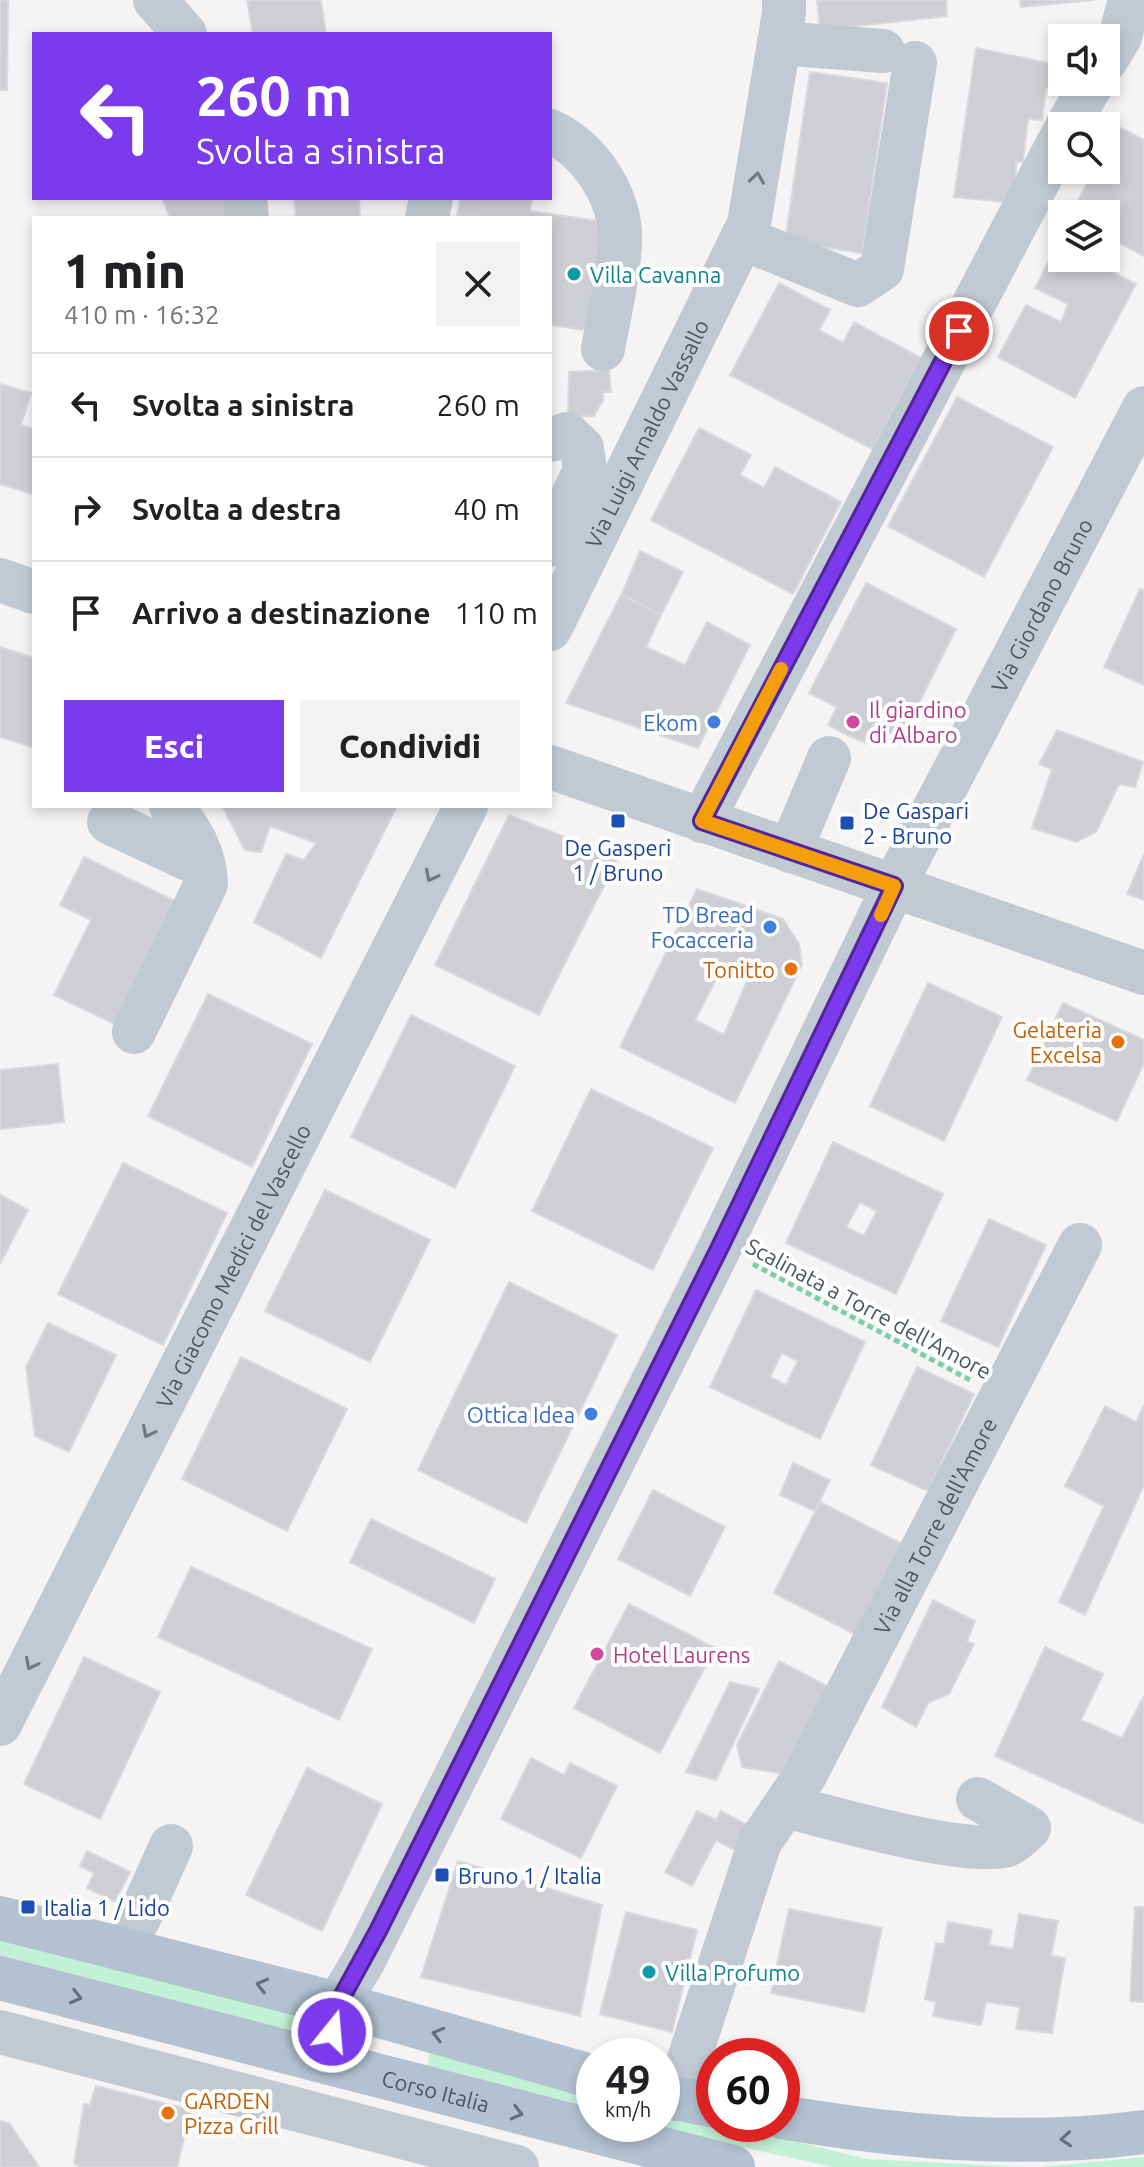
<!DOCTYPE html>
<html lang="it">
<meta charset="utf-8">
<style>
:root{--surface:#fff;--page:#f2f2f2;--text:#202124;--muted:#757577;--line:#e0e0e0;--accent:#7c3aed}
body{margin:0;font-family:Ubuntu,sans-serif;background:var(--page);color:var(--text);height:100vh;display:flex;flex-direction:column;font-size:30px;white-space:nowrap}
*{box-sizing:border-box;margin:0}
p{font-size:26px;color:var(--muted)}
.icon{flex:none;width:44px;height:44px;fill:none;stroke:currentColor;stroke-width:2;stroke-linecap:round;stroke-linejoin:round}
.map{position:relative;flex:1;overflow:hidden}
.side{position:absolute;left:32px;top:216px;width:520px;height:592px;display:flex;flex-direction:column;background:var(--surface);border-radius:0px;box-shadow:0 4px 12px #0003}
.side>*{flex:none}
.guide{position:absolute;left:32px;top:32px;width:520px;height:168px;border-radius:0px;box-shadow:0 4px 12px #0003;background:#7c3aed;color:#fff;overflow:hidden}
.buttons{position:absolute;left:1048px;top:24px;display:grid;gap:16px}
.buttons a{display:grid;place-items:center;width:72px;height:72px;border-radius:0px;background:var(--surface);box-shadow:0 4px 12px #0003;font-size:40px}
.speed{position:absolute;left:576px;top:2038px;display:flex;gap:16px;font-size:40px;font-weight:700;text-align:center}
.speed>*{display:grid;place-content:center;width:104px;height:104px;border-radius:50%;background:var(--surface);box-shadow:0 4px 12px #0003;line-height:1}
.speed small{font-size:20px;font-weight:400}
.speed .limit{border:12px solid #d22;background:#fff;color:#111}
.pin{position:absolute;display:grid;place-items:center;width:68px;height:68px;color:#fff;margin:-34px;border:4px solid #fff;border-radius:50%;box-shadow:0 2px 8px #0007}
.me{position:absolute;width:88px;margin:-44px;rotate:17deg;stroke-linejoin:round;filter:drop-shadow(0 0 6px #0008)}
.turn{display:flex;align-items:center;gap:28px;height:168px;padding:0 32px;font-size:36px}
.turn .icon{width:104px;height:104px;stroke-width:2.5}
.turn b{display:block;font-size:56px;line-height:68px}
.round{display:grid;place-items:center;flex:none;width:84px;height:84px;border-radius:0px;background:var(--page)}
.headline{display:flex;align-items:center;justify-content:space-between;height:136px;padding:0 32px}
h1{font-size:48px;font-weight:800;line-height:60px}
.primary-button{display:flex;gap:16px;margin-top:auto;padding:16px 32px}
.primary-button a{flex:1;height:92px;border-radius:0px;background:var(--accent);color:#fff;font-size:32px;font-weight:800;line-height:92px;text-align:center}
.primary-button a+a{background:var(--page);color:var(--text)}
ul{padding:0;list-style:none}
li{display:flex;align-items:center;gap:24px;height:104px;padding:0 32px;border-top:2px solid var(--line)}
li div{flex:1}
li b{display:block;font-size:30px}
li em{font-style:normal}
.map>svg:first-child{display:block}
</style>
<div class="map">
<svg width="1144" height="2167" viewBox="0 0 1144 2167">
<rect width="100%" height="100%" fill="#f5f3f3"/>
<g fill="#c3f1d5">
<path d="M 0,1929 L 307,2008 L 301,2033 L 0,1958 Z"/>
<path d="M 430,2049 L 594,2091 L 594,2113 L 427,2070 Z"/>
<path d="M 662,2108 L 867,2159 L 1025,2167 L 833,2167 L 638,2124 L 662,2124 Z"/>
<path d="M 1144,2157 L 1144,2167 L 1040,2167 Z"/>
</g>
<g fill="#cdcfd5" stroke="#d7d9de" stroke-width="2" fill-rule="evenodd">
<path d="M 0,0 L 8,0 L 7,90 L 0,90 Z"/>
<path d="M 247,0 L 321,0 L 326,34 L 253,34 Z"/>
<path d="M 817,0 L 946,0 L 947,16 L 820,30 Z"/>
<path d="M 1020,0 L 1094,0 L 1021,7 Z"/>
<path d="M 976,48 L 1062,66 L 1061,90 L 1046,88 L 1042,120 L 1028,119 L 1023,162 L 1016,161 L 1015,203 L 954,197 Z"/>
<path d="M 810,72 L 887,83 L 862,253 L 785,241 Z"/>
<path d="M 1117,126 L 1144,140 L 1144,256 L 1106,236 L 1106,214 L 1071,214 L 1094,170 L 1106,170 L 1106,148 Z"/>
<path d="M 162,198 L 225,198 L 231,214 L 220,218 L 170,218 Z"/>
<path d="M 294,198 L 359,198 L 360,218 L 296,218 Z"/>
<path d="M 460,198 L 532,198 L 530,211 L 606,222 L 591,331 L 550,325 L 550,218 L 457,216 Z"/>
<path d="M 1058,244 L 1062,245 L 1062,258 L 1086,258 L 1136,284 L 1075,398 L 998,357 L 1026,305 L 1061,322 L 1068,304 L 1035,288 Z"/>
<path d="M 779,283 L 830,310 L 819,330 L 843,343 L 854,322 L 921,358 L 872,449 L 730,375 Z"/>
<path d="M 609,370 L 611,392 L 603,392 L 603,400 L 594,416 L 568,417 L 569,372 Z"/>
<path d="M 0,384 L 31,393 L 21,425 L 34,429 L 34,495 L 0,484 Z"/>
<path d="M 957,397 L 1053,447 L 984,577 L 888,526 Z"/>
<path d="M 699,428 L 751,455 L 740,475 L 764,488 L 775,467 L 841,502 L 793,594 L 651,520 Z"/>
<path d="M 640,551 L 683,572 L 661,615 L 622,594 Z"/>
<path d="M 866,583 L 956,629 L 901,739 L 873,725 L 864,742 L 847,735 L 828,725 L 837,707 L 809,693 Z"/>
<path d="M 1140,589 L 1144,590 L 1144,685 L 1104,667 Z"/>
<path d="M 621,595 L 661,615 L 646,647 L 685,665 L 707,622 L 750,645 L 698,748 L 566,703 Z"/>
<path d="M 0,647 L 34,658 L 34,748 L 0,737 Z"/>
<path d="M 1057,730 L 1143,762 L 1135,787 L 1119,784 L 1096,832 L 1076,842 L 1032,828 L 1052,769 L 1039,764 Z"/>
<path d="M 222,806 L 397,806 L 321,958 L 254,922 L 286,854 L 304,860 L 316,843 L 270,826 L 261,852 L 245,850 Z"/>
<path d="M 509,815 L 618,858 L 539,1015 L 435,965 Z"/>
<path d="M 1144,854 L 1144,900 L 1127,894 Z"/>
<path d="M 84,857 L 181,904 L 121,1027 L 54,995 L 91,920 L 60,905 Z"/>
<path d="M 697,889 L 783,919 L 799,944 L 802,965 L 735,1103 L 620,1047 ZM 723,966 L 749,976 L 724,1035 L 695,1020 Z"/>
<path d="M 928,983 L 1002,1017 L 944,1141 L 870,1106 Z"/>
<path d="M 208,994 L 312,1044 L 252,1167 L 148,1116 Z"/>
<path d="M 1063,1003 L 1144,1040 L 1144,1063 L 1117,1121 L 1027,1080 Z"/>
<path d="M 411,1015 L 515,1066 L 455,1188 L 351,1137 Z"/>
<path d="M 58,1064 L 64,1122 L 0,1129 L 0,1070 Z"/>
<path d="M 591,1089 L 713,1148 L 653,1270 L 532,1211 Z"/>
<path d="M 833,1142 L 943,1194 L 896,1294 L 786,1243 ZM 860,1202 L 877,1211 L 864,1236 L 846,1227 Z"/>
<path d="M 123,1163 L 227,1213 L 163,1345 L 58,1294 Z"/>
<path d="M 325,1190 L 430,1240 L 370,1362 L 265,1311 Z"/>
<path d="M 0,1195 L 28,1210 L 0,1264 Z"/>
<path d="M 989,1219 L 1046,1245 L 998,1347 L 941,1321 Z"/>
<path d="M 509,1282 L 617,1335 L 526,1523 L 418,1470 Z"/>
<path d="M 756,1290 L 865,1342 L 820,1439 L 710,1387 ZM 782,1353 L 798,1361 L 786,1385 L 770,1377 Z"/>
<path d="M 48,1323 L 116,1355 L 69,1452 L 35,1436 L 26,1367 Z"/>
<path d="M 241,1357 L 347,1409 L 287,1531 L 182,1479 Z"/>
<path d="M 917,1367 L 974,1394 L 928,1491 L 871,1465 Z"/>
<path d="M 1144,1405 L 1144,1485 L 1085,1615 L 1059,1602 L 1104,1506 L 1065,1486 L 1105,1406 L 1136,1422 Z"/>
<path d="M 793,1463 L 830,1480 L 815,1511 L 780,1495 Z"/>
<path d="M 653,1490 L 725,1527 L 690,1596 L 618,1559 Z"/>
<path d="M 820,1502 L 902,1544 L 856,1635 L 774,1593 Z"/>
<path d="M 371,1519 L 495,1579 L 474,1623 L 350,1562 Z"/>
<path d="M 191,1567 L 372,1649 L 339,1720 L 158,1637 Z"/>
<path d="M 933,1600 L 975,1621 L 967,1641 L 974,1644 L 949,1694 L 928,1703 L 916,1727 L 882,1707 Z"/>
<path d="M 629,1604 L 715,1648 L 660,1753 L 574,1708 Z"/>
<path d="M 1045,1647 L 1103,1674 L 1081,1720 L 1122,1738 L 1144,1696 L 1144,1824 L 995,1756 Z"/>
<path d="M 84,1657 L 160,1692 L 100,1819 L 24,1784 Z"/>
<path d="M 779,1661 L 829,1687 L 785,1774 L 742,1767 L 737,1745 Z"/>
<path d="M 730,1682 L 759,1689 L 716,1780 L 686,1772 Z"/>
<path d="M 531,1758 L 564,1775 L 570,1763 L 617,1786 L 581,1858 L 501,1819 Z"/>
<path d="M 307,1768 L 382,1804 L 322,1931 L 246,1895 Z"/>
<path d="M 697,1811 L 716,1820 L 721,1811 L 751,1827 L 738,1852 L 716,1840 L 692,1886 L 665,1872 Z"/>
<path d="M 87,1851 L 130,1872 L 115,1902 L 87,1888 L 94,1873 L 80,1866 Z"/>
<path d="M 458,1861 L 602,1905 L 580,2016 L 421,1977 Z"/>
<path d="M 1135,1907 L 1144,1907 L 1144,2002 L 1130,2001 Z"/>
<path d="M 789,1909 L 882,1928 L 864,2012 L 771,1993 Z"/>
<path d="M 626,1912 L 697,1930 L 672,2032 L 600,2014 Z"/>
<path d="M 1019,1914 L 1058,1921 L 1051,1956 L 1065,1958 L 1052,2033 L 1016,2029 L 1020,2007 L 986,2002 L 981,2025 L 933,2016 L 936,2002 L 925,1999 L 936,1943 L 944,1944 L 948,1922 L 992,1930 L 989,1945 L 1013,1949 Z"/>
<path d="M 96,2086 L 191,2110 L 177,2167 L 80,2167 L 74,2163 L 84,2104 L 90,2105 Z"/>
<path d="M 0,2121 L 9,2123 L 39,2167 L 0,2167 Z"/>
</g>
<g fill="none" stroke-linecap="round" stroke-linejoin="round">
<path stroke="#7ad0a6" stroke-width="5" stroke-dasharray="6 4" stroke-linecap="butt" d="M 753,1264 L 970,1380"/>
<g stroke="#c1cad2" stroke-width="44">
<path d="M 155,0 L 185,34"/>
<path d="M 779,43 L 883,51"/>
<path d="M 1106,60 L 1120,37 L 1130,0"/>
<path d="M 1067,126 L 1093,82"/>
<path d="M 550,131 C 591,150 623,199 620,245 C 618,280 609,315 603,349"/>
<path d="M 245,198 L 247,218"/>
<path d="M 427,218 L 431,198"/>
<path d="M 742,238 L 858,285 L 882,269 L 915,63"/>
<path d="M 550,440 L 567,434 L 582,448 L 585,470 L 550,545"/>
<path d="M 0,580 L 34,592"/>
<path id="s1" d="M 550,629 L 749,224 L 784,13 L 784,0"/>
<path d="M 550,767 L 1144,973"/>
<path d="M 702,821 L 1062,136"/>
<path d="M 109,822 L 188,859"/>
<path d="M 790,851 L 829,758"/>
<path d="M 134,1032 L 206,884 C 205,852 191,831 171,806"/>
<path id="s2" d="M 0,1724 L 466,806"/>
<path d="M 785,1806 C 834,1818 958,1855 1004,1846 C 1013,1844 1022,1834 1029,1828 L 978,1799"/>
<path d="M 120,1949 L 139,1918 L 171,1846"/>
<path id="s3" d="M 338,2004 L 364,1960 L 720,1247 L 894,886 L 1144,408"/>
<path d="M 0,2032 L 517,2167"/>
<path id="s4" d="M 676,2099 L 760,1842 L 804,1777 L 1080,1245"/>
</g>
<g stroke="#b3c2d1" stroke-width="44">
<path d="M 0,1918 L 338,2004 L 594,2077"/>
<path id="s5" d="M 0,1978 L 733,2167"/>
<path d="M 662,2095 L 714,2106"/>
<path d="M 782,2117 C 904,2138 1021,2148 1144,2132"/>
</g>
</g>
<defs><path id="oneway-chevron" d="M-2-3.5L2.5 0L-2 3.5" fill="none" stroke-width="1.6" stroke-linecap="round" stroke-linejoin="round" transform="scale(2)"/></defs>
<g stroke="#6e7983">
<use href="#oneway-chevron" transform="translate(757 178) rotate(-81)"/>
<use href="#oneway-chevron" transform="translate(431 876) rotate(117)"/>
<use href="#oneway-chevron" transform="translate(148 1432) rotate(117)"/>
<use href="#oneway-chevron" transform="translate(31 1664) rotate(117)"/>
</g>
<g stroke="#64717d">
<use href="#oneway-chevron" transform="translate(262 1985) rotate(-166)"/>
<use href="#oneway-chevron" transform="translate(76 1997) rotate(14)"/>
<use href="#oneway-chevron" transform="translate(438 2034) rotate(-165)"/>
<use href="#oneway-chevron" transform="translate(517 2113) rotate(14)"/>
<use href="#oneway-chevron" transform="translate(1066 2139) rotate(176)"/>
</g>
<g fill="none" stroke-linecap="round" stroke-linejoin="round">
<defs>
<path id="route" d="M 332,2032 L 338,2004 L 378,1931 L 720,1247 L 894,886 L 702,821 L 959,331"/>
</defs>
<use href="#route" stroke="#51269a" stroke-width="20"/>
<use href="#route" stroke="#7c3aed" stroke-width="14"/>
<path stroke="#f59e0b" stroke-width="14" d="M 781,669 L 702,821 L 894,886 L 881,915"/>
</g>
<g fill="#0f9aa8" stroke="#fff" stroke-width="3">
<circle cx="574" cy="274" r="8"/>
<circle cx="649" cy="1972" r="8"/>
</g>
<g fill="#3f7fe0" stroke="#fff" stroke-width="3">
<circle cx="714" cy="722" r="8"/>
<circle cx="770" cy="927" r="8"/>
<circle cx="591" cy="1414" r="8"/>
</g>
<g fill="#d1479c" stroke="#fff" stroke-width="3">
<circle cx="853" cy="722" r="8"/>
<circle cx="597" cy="1654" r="8"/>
</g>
<g fill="#1a4fb4" stroke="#fff" stroke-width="3">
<rect x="610" y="813" width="16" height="16" rx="4"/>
<rect x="839" y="815" width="16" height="16" rx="4"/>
<rect x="434" y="1867" width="16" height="16" rx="4"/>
<rect x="20" y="1899" width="16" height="16" rx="4"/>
</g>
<g fill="#e8710a" stroke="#fff" stroke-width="3">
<circle cx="791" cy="969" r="8"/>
<circle cx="1118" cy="1042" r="8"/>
<circle cx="168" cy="2113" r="8"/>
</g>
<g text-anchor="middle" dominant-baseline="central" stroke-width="8" stroke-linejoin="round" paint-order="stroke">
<g font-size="22" fill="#0d838f" stroke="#fff" text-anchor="start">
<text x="590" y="274">Villa Cavanna</text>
<text x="665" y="1972">Villa Profumo</text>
</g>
<g font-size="22" fill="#4a5661" stroke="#fff">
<text stroke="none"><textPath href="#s1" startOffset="218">Via Luigi Arnaldo Vassallo</textPath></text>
<text stroke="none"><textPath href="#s3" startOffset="1566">Via Giordano Bruno</textPath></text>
<text stroke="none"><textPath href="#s2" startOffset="514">Via Giacomo Medici del Vascello</textPath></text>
<text transform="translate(869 1308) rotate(28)">Scalinata a Torre dell'Amore</text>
<text stroke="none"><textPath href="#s4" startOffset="632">Via alla Torre dell'Amore</textPath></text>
<text stroke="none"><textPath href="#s5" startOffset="450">Corso Italia</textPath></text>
</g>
<g font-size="22" fill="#b23c85" stroke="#fff" text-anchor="start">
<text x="869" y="709">Il giardino<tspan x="869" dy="25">di Albaro</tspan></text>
<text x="613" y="1654">Hotel Laurens</text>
</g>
<g font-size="22" fill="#366cbe" stroke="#fff" text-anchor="end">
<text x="698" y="722">Ekom</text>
<text x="754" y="914">TD Bread<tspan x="754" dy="25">Focacceria</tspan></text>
<text x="575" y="1414">Ottica Idea</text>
</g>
<g font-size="22" fill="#164399" stroke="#fff" text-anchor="start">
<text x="863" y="810">De Gaspari<tspan x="863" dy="25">2 - Bruno</tspan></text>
<text x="618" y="847" text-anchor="middle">De Gasperi<tspan x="618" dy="25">1 / Bruno</tspan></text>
<text x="458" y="1875">Bruno 1 / Italia</text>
<text x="44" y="1907">Italia 1 / Lido</text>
</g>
<g font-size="22" fill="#c56008" stroke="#fff" text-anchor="end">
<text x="775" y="969">Tonitto</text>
<text x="1102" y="1029">Gelateria<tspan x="1102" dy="25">Excelsa</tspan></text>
<text x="184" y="2100" text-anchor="start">GARDEN<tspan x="184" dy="25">Pizza Grill</tspan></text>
</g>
</g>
</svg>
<div class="buttons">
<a><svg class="icon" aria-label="sound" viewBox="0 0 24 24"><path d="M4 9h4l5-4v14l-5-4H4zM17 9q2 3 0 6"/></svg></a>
<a><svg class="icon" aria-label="search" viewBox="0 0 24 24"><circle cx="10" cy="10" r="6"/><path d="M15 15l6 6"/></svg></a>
<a><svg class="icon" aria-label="layers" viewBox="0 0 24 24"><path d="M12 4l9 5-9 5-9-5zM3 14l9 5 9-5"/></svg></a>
</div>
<div class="speed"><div>49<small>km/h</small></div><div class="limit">60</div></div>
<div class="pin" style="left:959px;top:331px;background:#d93025"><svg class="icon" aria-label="arrive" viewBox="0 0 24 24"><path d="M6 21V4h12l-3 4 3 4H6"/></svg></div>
<svg class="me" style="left:332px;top:2032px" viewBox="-20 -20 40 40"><circle r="17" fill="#7c3aed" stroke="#fff" stroke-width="3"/><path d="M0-11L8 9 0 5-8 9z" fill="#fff"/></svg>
<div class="guide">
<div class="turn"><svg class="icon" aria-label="left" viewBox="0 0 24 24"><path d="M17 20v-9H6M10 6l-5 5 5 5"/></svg><div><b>260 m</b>Svolta a sinistra</div></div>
</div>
<section class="side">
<div class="headline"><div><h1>1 min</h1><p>410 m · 16:32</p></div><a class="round"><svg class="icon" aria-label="close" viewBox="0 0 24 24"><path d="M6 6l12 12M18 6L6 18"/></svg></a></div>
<ul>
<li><svg class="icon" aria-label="left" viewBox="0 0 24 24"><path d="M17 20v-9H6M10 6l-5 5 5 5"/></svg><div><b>Svolta a sinistra</b></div><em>260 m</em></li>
<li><svg class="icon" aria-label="right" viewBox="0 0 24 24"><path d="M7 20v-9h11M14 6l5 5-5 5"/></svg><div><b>Svolta a destra</b></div><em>40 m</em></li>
<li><svg class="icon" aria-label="arrive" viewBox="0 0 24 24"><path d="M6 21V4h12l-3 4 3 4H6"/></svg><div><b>Arrivo a destinazione</b></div><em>110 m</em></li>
</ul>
<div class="primary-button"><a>Esci</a><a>Condividi</a></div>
</section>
</div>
